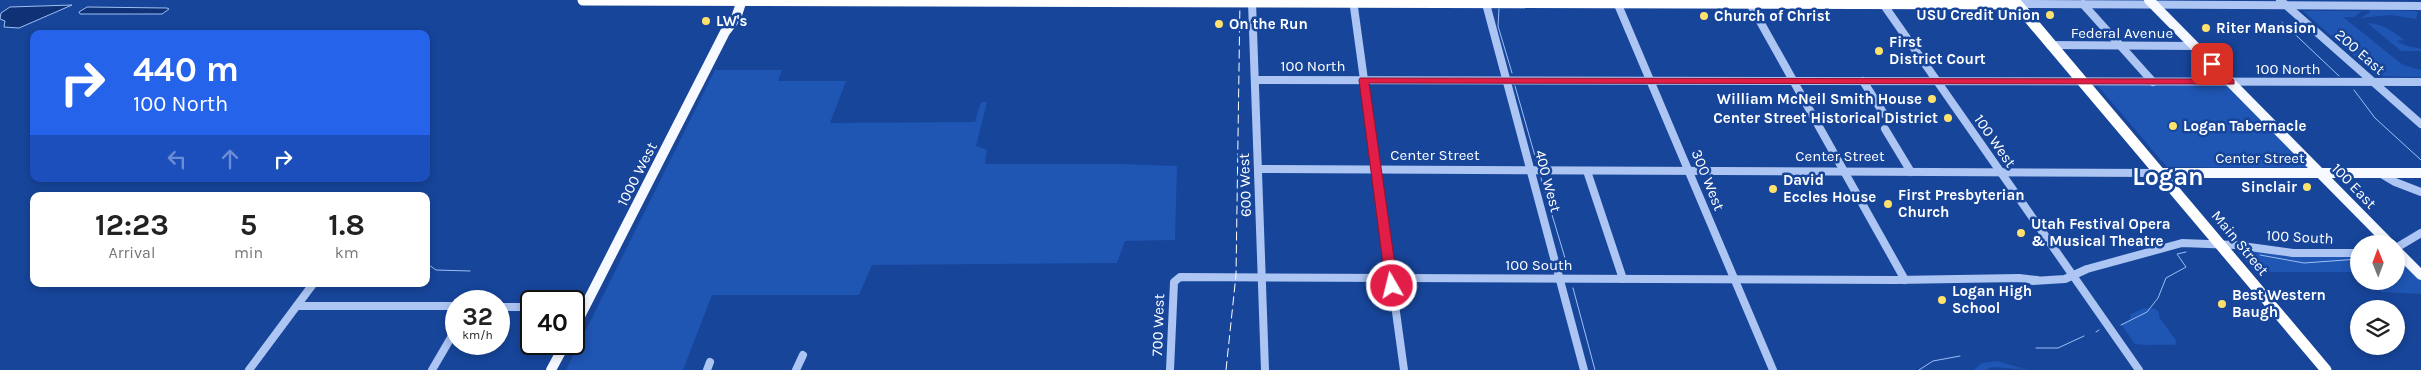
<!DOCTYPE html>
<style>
:root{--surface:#fff;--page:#f2f2f2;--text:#222;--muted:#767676}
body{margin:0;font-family:Karla,sans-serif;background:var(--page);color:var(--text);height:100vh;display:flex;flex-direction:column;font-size:19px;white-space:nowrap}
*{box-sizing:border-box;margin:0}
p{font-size:16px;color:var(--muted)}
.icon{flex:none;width:28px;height:28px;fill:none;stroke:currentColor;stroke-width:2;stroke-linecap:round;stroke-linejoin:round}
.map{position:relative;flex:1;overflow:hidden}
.details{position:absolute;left:30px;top:192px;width:400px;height:95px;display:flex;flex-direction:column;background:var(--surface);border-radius:10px;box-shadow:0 2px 8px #0003}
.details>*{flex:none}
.guide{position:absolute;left:30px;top:30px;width:400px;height:152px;border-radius:10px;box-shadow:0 2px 8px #0003;background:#2563eb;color:#fff;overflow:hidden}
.needle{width:32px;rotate:359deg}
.fabs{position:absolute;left:2350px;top:235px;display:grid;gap:10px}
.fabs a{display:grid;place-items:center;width:55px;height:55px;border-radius:50%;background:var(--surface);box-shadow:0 2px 8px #0003;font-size:25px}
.speed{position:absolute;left:445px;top:290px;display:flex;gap:10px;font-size:25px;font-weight:700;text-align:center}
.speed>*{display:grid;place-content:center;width:65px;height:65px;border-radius:50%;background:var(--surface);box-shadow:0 2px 8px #0003;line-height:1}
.speed small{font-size:12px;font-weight:400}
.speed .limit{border:2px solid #111;border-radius:8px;background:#fff;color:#111}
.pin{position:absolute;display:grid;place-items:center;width:42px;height:42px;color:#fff;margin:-21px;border-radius:10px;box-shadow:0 2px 8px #0006}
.me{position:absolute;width:55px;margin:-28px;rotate:352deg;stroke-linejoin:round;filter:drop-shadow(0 0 4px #0008)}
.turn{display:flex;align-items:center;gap:18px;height:105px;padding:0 20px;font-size:22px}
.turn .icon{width:65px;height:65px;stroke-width:2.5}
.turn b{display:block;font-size:35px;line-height:42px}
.lanes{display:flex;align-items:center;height:48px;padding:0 20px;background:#0003;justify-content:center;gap:25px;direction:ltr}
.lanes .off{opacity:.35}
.eta{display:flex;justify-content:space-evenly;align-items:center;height:85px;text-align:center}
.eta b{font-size:30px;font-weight:700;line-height:35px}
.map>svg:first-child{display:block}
</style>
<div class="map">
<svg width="2421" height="370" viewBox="0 0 2421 370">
<rect width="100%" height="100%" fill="#17459a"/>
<g fill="#1f55b3">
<path d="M 2369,10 L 2414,11 L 2418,12 L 2416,19 L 2390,15 L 2361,18 L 2370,12 Z"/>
<path d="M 2303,11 L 2362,11 L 2354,17 L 2343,17 L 2403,65 L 2421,70 L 2421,77 L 2377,76 Z"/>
<path d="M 2367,23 C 2381,23 2393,31 2404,40 L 2397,41 C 2403,46 2413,47 2421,49 L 2421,51 L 2401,51 Z"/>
<path d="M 715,70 L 782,70 L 778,81 L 846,81 L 830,123 L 975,122 L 981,102 L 987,102 L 976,146 L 987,150 L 985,164 L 1121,164 L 1177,166 L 1175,240 L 1125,241 L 1117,263 L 872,265 L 859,295 L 712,295 L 683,370 L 566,370 Z"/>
<path d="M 2097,85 L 2227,86 L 2308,168 L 2167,167 Z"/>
<path d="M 2243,249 L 2359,254 L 2359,274 L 2351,272 L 2259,272 L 2253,270 L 2238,252 Z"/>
<path d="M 2396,258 L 2421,281 L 2421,294 L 2381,292 L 2371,281 L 2396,281 Z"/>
<path d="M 2144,308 L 2156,309 L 2159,313 L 2159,317 L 2177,342 L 2174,345 C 2161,344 2149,346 2135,344 L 2121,324 L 2130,320 L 2131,314 Z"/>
<path d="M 1997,361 L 2028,370 L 1993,367 L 1985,370 L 1974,370 L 1982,363 Z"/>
</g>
<g fill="#0f3277" stroke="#9ebff4">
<path d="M 72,5 L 19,28 L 4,27 L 5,21 L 0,19 L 1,13 L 10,7 Z"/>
<path d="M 87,7 L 167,8 L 169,9 L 162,14 L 80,14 L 79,12 Z"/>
</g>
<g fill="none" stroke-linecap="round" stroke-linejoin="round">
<g stroke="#9ebff4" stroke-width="1">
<path d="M 1499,9 L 1498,26 L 1512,73"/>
<path d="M 2282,22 L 2339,76"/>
<path d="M 1515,86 L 1537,163"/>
<path d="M 2354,90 L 2375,118 L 2421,160"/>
<path d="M 1541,178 L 1568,268"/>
<path d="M 2260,255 L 2304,263 L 2359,259"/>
<path d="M 426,263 L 436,270 L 470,271"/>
<path d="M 1573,288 L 1595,370"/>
<path d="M 2121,325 L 2147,312 L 2158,298 L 2166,278 L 2186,267 L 2177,254 L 2186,252"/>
<path d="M 2096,332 L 2099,330"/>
<path d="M 2036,348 L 2058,348 L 2084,336"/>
<path d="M 1919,370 L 1933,361 L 1960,356"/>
</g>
<g stroke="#acc5f2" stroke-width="8">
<path d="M 1353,0 L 1404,370"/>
<path d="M 1485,0 L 1584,370"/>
<path d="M 1616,0 L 1773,370"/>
<path d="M 1748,0 L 1905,280"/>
<path d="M 2280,0 L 2421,124"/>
<path d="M 1881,1 L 2139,370"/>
<path d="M 1252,2 L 1265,370"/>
<path d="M 2017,4 L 2421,6"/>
<path d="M 2083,4 L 2153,82"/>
<path d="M 2050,45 L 2194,46"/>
<path d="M 1256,80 L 2421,82"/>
<path d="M 1863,81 L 1884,114"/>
<path d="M 1885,129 L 1911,172"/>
<path d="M 1259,169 L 2159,173"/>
<path d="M 1587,171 L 1623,279"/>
<path d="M 2380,173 L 2395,182 L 2421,192"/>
<path d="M 2396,248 L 2421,233"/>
<path d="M 2033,281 L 2065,279 L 2087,269 L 2182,243 L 2235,245 L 2293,253 L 2359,253"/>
<path d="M 297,306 L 456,306"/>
<path d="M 499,307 L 531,307"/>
<path d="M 574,307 L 585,307"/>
<path d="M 249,370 L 313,284"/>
<path d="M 432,370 L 456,329"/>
<path d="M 707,370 L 710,362"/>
<path d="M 796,370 L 803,355"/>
<path d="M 1170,370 L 1174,282 L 1180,277 L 1895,280 L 2019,278 L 2037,280"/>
</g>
<g stroke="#f6f9ff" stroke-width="10">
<path d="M 2149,0 L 2390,244"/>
<path d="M 2159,173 L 2421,173"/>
<path d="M 2396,250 L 2421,275"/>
<path d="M 574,328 L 725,32 L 736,18 L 742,0"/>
<path d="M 551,370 L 565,344"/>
</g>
<path stroke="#fff" stroke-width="11" d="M 583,0 L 2017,4 L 2326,370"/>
<path stroke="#fff" stroke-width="1" stroke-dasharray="9 4" stroke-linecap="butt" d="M 1226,370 L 1236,275 L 1240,0"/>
</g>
<path fill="#e11d48" stroke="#92132f" d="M 2212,61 L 2234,80 L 2234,84 L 1369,83 L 1398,286 L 1392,290 L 1386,286 L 1359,80 L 1360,78 L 2222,79 L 2207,64 Z"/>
<g fill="#ffe16c" stroke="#17459a" stroke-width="2">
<circle cx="2050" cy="15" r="5"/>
<circle cx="1704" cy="16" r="5"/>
<circle cx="706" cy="21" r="5"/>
<circle cx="1219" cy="24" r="5"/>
<circle cx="2206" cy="28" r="5"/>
<circle cx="1879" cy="51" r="5"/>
<circle cx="1932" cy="99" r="5"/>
<circle cx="1948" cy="118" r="5"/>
<circle cx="2173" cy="126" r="5"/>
<circle cx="2307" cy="187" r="5"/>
<circle cx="1773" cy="189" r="5"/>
<circle cx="1888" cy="204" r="5"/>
<circle cx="2021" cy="233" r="5"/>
<circle cx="1942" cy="300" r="5"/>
<circle cx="2222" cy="304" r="5"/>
</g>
<g text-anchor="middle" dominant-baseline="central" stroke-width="5" stroke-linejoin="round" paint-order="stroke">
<g font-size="15" font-weight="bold" fill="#fff" stroke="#17459a" text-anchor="start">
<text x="2040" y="15" text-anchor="end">USU Credit Union</text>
<text x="1714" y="16">Church of Christ</text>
<text x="716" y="21">LW's</text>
<text x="1229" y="24">On the Run</text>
<text x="2216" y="28">Riter Mansion</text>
<text x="1889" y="42">First<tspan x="1889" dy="17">District Court</tspan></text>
<text x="1922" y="99" text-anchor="end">William McNeil Smith House</text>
<text x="1938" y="118" text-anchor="end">Center Street Historical District</text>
<text x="2183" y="126">Logan Tabernacle</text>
<text x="1783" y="180">David<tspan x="1783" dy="17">Eccles House</tspan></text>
<text x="2297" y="187" text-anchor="end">Sinclair</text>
<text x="1898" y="195">First Presbyterian<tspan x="1898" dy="17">Church</tspan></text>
<text x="2031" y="224">Utah Festival Opera<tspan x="2031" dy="17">&amp; Musical Theatre</tspan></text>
<text x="1952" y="291">Logan High<tspan x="1952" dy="17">School</tspan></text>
<text x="2232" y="295">Best Western<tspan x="2232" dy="17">Baugh</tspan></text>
</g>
<g font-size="15" fill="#fff" stroke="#17459a">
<text x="2122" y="33">Federal Avenue</text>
<text transform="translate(2360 52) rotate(41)">200 East</text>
<text x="1313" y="66">100 North</text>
<text x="2288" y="69">100 North</text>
<text transform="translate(1995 141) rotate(55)">100 West</text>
<text x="1435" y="155">Center Street</text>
<text x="1840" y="156">Center Street</text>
<text x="2260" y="158">Center Street</text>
<text transform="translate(637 174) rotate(-63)">1000 West</text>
<text transform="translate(1708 180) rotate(68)">300 West</text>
<text transform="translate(1548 181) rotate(75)">400 West</text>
<text transform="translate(1245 185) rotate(-92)">600 West</text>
<text transform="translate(2354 186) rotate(46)">100 East</text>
<text transform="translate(2300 237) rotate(3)">100 South</text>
<text transform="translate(2240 243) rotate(50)">Main Street</text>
<text x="1539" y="265">100 South</text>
<text transform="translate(1158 325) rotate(-88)">700 West</text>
</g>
<g font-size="25" font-weight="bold" fill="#fff" stroke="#17459a">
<text x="2168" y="176">Logan</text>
</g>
</g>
</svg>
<div class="fabs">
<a><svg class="needle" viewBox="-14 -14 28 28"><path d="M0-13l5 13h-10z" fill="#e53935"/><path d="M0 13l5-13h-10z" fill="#767676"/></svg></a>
<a><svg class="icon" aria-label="layers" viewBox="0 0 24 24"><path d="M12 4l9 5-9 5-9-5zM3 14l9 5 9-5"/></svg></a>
</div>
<div class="speed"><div>32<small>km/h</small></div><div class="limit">40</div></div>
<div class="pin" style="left:2212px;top:64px;background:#d93025"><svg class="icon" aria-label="arrive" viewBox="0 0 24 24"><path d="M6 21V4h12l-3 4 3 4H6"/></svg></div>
<svg class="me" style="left:1392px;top:286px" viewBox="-20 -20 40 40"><circle r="17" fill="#e11d48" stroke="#fff" stroke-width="3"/><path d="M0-11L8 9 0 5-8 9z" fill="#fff"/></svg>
<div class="guide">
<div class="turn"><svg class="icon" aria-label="right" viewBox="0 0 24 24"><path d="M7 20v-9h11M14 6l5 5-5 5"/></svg><div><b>440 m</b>100 North</div></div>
<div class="lanes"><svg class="icon off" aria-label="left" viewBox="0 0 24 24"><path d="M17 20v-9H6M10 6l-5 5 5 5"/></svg><svg class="icon off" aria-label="ahead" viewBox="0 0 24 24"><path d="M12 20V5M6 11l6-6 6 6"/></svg><svg class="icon" aria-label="right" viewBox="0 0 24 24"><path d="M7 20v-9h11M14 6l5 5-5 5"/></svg></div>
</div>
<section class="details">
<div class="eta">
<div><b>12:23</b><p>Arrival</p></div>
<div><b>5</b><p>min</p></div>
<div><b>1.8</b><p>km</p></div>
</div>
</section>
</div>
